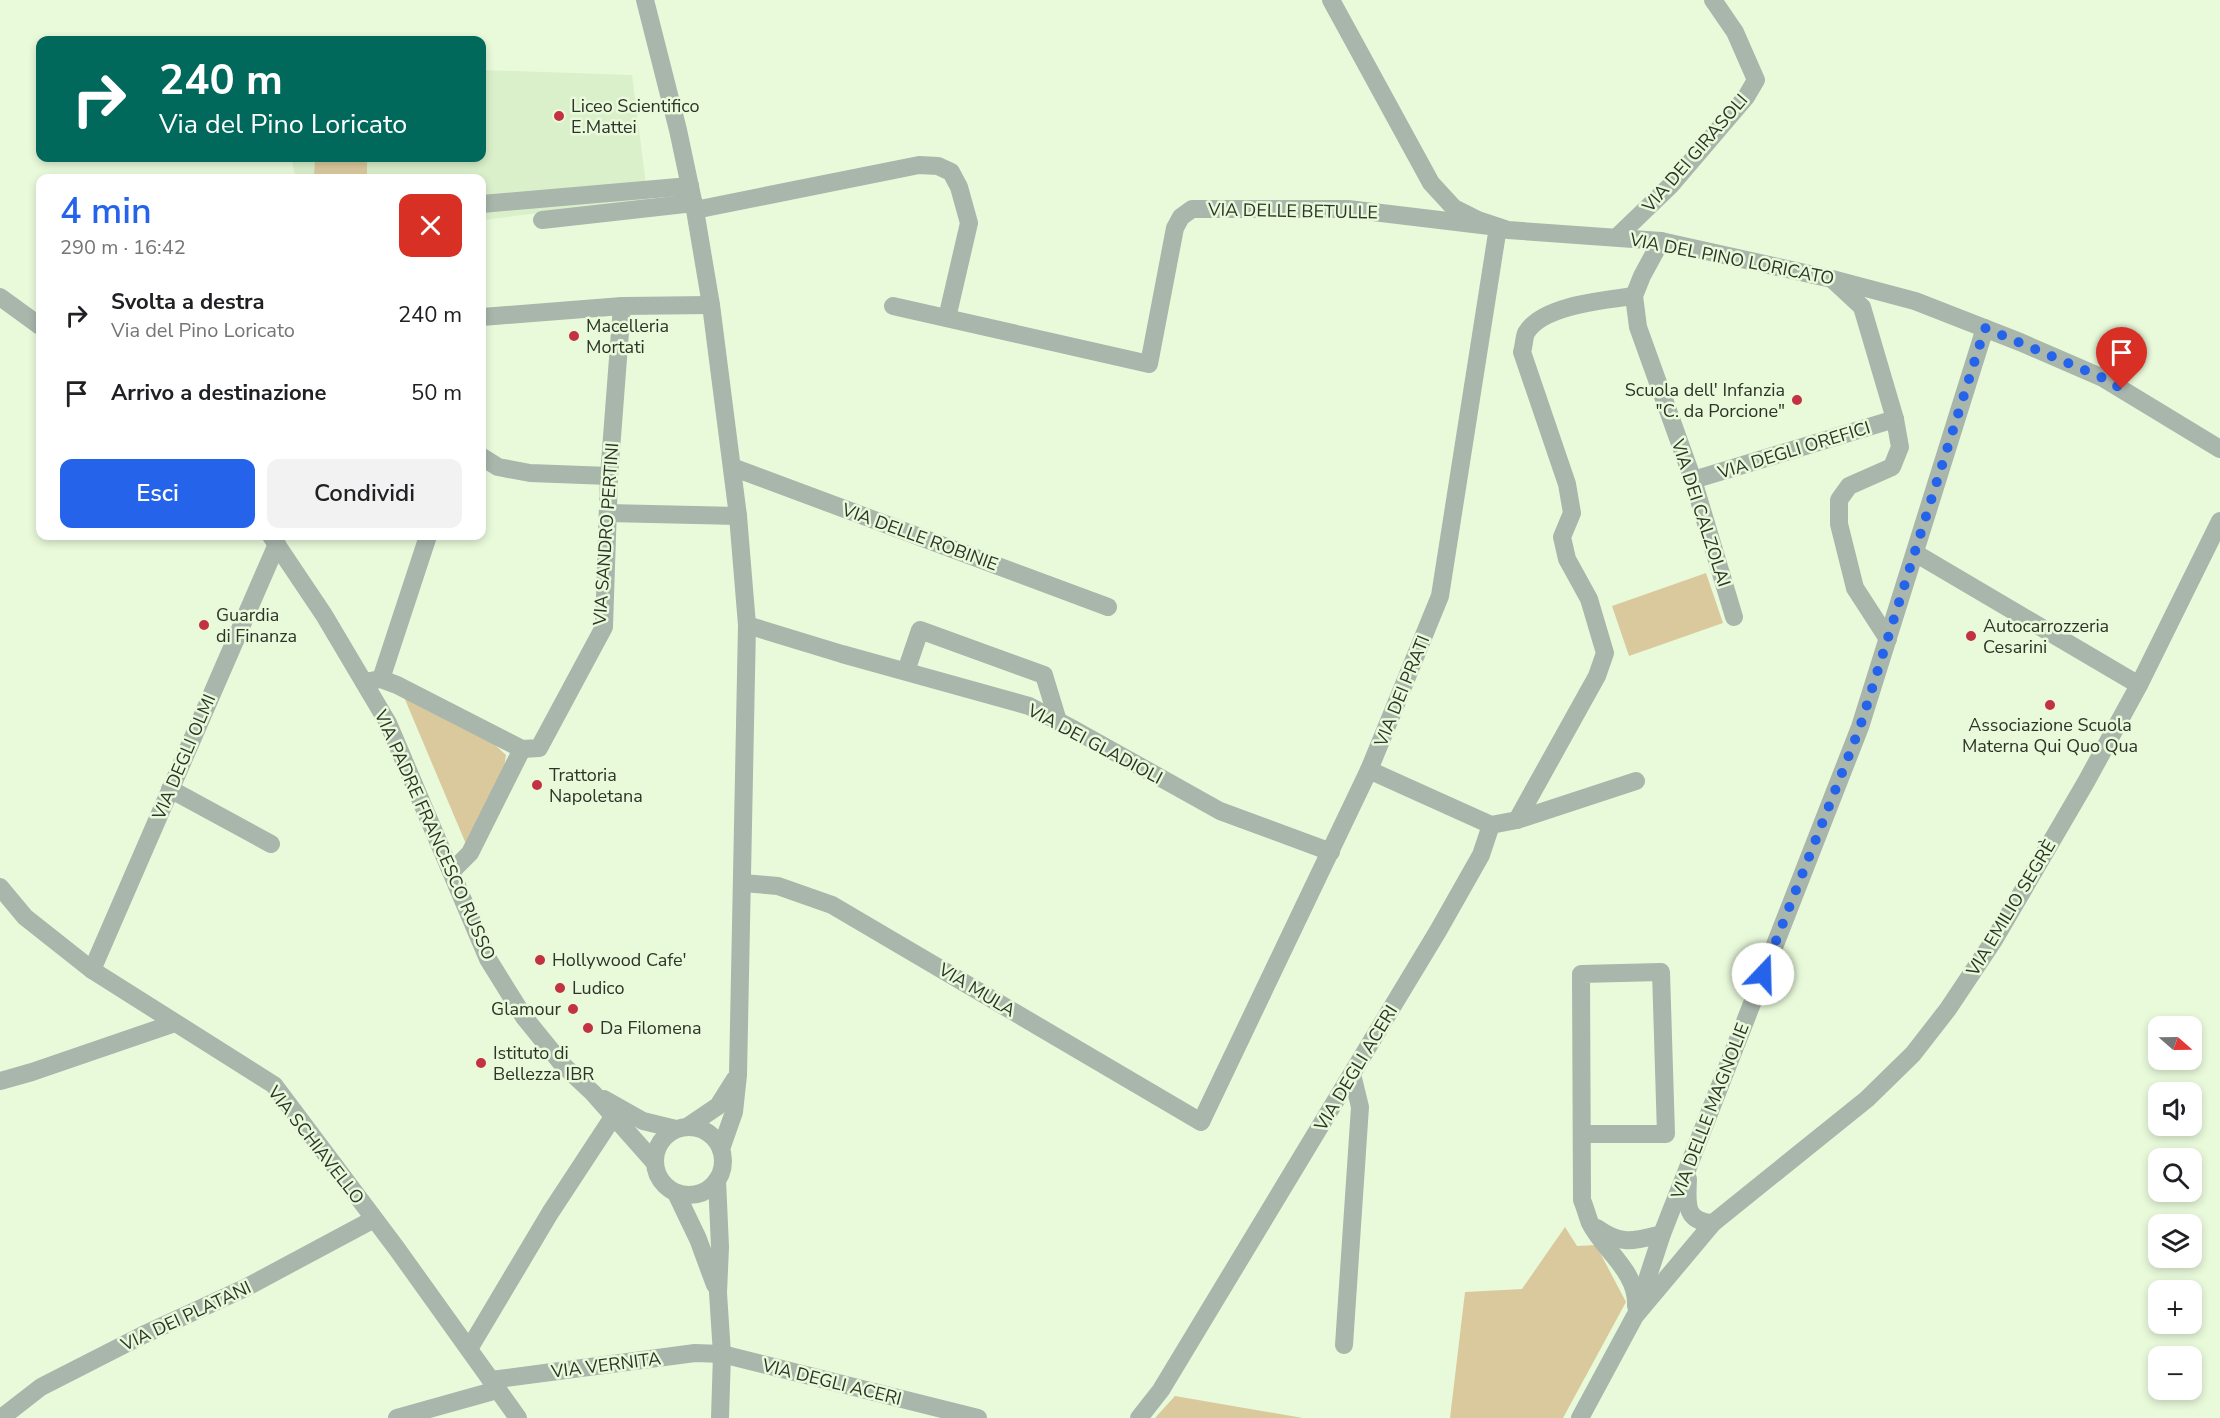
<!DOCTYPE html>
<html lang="it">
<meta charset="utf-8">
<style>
:root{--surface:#fff;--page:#f2f2f2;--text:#202124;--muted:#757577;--accent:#2563eb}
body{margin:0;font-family:"Nunito Sans",sans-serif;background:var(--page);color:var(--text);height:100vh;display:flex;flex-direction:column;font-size:22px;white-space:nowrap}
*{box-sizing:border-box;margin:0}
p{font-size:20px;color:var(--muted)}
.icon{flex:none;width:33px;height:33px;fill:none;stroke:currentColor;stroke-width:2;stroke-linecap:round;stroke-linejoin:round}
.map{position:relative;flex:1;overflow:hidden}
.panel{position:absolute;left:36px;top:174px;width:450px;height:366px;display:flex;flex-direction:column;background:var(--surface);border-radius:12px;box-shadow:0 3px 9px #0003}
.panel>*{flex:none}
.guide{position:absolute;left:36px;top:36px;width:450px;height:126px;border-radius:12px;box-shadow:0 3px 9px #0003;background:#00695c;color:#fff;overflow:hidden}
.needle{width:39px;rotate:110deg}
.buttons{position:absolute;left:2148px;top:1016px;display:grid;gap:12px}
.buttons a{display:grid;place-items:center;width:54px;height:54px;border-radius:12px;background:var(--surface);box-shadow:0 3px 9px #0003;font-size:30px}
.pin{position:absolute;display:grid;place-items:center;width:51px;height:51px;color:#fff;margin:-62px -26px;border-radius:50% 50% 50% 0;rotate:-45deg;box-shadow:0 0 6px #0007}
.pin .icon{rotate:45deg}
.me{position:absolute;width:66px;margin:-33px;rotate:21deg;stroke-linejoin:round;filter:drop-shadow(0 0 4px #0008)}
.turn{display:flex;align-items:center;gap:21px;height:126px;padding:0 24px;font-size:27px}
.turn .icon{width:78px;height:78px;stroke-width:2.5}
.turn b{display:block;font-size:42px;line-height:51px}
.round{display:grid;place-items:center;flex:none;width:63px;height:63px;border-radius:12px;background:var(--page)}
.head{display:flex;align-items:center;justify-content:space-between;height:102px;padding:0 24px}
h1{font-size:36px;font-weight:600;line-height:45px;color:var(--accent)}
.primary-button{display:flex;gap:12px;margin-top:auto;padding:12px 24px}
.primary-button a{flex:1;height:69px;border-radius:12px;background:var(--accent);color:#fff;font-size:24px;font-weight:600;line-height:69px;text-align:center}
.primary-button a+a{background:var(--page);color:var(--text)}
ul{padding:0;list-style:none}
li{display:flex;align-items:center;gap:18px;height:78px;padding:0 24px}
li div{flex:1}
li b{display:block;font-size:22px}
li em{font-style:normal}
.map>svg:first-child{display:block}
</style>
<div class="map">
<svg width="2220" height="1418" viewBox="0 0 2220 1418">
<rect width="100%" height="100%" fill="#e9fadb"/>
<path fill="#daf0cb" d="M 482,70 L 632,75 L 648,200 L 482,220 L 482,178 L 295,178 L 292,158 L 482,158 Z"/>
<g fill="#dbc99e">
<path d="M 315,158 L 367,158 L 367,178 L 314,178 Z"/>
<path d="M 1706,573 L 1723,623 L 1629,656 L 1612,606 Z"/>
<path d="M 404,697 L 493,743 L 506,755 L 504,768 L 466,844 Z"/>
<path d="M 1565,1227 L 1577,1246 L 1596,1245 L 1626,1302 L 1563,1418 L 1450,1418 L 1465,1292 L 1522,1289 Z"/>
<path d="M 1175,1396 L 1303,1418 L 1155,1418 Z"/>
</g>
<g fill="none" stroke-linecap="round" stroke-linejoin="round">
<g stroke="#a8b6ac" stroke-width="18">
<path d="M 645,0 L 678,130 L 695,210 L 711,305 L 738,516 L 747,625 L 738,1075 L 734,1112 L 721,1149"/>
<path d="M 1331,0 L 1431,183 L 1454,208 L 1478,220 L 1508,230 L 1661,241 L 1832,279 L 1915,301 L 2020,342 L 2103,378 L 2220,449"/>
<path d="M 482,204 L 690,186"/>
<path d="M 695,210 L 919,165 L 938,166 L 951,172 L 959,187 L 969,223 L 947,318"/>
<path d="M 542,220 L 694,203"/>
<path d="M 1617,237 L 1671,185 L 1746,97 L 1756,80 L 1735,32 L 1713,0"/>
<path d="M 1661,241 L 1642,276 L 1634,296 L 1638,327 L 1693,480 L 1734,617"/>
<path d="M 1833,280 L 1862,307 L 1895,419 L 1900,447 L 1892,467 L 1849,486 L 1839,500 L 1839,524 L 1855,588 L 1888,639"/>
<path d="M 0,297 L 40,326"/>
<path d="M 482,317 L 622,306"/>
<path d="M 482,457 L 498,467 L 530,473 L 609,476"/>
<path d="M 732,467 L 1108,607"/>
<path d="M 1693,480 L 1895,419"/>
<path d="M 608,513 L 738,516"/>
<path d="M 271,536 L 324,615 L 388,723 L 488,959 L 524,1017 L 563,1065 L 593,1093 L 655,1163"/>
<path d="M 1915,553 L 2139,685"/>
<path d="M 747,625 L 842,654 L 1029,706 L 1075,730 L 1220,811 L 1331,852"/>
<path d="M 906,671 L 920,630 L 1044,675 L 1058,721"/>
<path d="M 381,679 L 428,536"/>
<path d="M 364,682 L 381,679 L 397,685 L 522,749"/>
<path d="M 522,749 L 539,748 L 604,627 L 609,476 L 622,306 L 711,305"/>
<path d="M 170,789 L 271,844"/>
<path d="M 1517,820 L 1636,781"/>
<path d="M 1491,825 L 1517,820 L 1597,676 L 1605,653 L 1589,599 L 1567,559 L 1562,537 L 1572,513 L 1567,484 L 1522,352 C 1524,346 1524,338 1526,333 C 1542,305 1606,300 1634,296"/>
<path d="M 451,872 L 470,853 L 522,749"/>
<path d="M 743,883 L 778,886 L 832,905 L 1201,1122 L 1369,770 L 1440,596 L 1498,227 L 1348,209 L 1192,209 L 1181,217 L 1175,228 L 1149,364 L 893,306"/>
<path d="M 0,887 L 25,917 L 92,970 L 274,1085 L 397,1249 L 518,1418"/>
<path d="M 92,970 L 277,544"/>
<path d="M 0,1081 L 32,1072 L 175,1023"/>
<path d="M 604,1099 L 643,1121 L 676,1129"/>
<path d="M 687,1127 L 718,1106 L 735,1079"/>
<circle cx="689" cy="1161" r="34"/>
<path d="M 1583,1134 L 1666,1134 L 1661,972 L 1581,974 L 1582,1200 C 1585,1207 1587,1215 1590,1223 C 1604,1251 1638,1272 1636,1306"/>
<path d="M 1688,1179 C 1687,1203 1684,1222 1713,1223"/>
<path d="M 717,1180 L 720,1247 L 718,1293 L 722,1354 L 720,1418"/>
<path d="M 676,1193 L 698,1239 L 715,1285"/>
<path d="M 1597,1228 C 1622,1246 1634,1241 1662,1234"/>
<path d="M 1638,1307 L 1662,1234 L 1860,727 L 1985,328"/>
<path d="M 1344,1345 L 1360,1107 L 1352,1074"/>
<path d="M 469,1349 L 550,1213 L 613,1117"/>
<path d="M 491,1380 L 695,1353 L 722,1354 L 978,1418"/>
<path d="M 1,1418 L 41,1387 L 143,1335 L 245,1288 L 374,1219"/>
<path d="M 397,1418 L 497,1390"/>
<path d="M 1139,1418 L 1161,1390 L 1438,931 L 1481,855 L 1491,825 L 1369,770"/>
<path d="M 1580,1418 L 1635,1316 L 1713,1223 L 1867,1099 L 1913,1054 L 1948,1009 L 1994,940 L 2086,782 L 2139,685 L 2220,521"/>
</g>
</g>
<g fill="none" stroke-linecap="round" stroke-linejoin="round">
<path stroke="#2563eb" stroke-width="10" stroke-dasharray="0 18" d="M 1763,974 L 1860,727 L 1985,328 L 2103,378 L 2122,389"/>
</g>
<g fill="#c33242" stroke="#e9fadb" stroke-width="2">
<circle cx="559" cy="116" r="6"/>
<circle cx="574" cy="336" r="6"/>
<circle cx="1797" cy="400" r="6"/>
<circle cx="204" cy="625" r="6"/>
<circle cx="1971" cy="636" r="6"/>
<circle cx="2050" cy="705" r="6"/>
<circle cx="537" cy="785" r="6"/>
<circle cx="540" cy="960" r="6"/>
<circle cx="560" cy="988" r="6"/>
<circle cx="573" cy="1009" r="6"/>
<circle cx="588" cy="1028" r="6"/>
<circle cx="481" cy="1063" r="6"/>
</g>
<g text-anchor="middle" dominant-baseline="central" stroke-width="5" stroke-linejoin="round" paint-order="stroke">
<g font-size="18" fill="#2d3428" stroke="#e9fadb" text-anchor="start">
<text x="571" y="106">Liceo Scientifico<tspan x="571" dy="21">E.Mattei</tspan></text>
<text x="586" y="326">Macelleria<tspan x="586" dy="21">Mortati</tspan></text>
<text x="1785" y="390" text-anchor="end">Scuola dell' Infanzia<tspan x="1785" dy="21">"C. da Porcione"</tspan></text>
<text x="216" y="615">Guardia<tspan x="216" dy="21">di Finanza</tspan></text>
<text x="1983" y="626">Autocarrozzeria<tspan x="1983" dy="21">Cesarini</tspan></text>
<text x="2050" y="725" text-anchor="middle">Associazione Scuola<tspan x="2050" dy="21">Materna Qui Quo Qua</tspan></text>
<text x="549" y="775">Trattoria<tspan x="549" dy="21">Napoletana</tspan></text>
<text x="552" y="960">Hollywood Cafe'</text>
<text x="572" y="988">Ludico</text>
<text x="561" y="1009" text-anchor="end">Glamour</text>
<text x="600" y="1028">Da Filomena</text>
<text x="493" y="1053">Istituto di<tspan x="493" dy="21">Bellezza IBR</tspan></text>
</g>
<g font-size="18" fill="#2d3428" stroke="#e9fadb">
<text transform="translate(1695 153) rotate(-49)">VIA DEI GIRASOLI</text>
<text transform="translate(1293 211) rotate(1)">VIA DELLE BETULLE</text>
<text transform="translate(1732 259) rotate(11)">VIA DEL PINO LORICATO</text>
<text transform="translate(1794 450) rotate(-17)">VIA DEGLI OREFICI</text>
<text transform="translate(1701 513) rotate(72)">VIA DEI CALZOLAI</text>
<text transform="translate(606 534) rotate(-86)">VIA SANDRO PERTINI</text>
<text transform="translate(920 537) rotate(20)">VIA DELLE ROBINIE</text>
<text transform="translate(1402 691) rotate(-68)">VIA DEI PRATI</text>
<text transform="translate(1095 744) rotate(28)">VIA DEI GLADIOLI</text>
<text transform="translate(184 757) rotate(-67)">VIA DEGLI OLMI</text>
<text transform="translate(435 835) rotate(66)">VIA PADRE FRANCESCO RUSSO</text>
<text transform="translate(2011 908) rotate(-59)">VIA EMILIO SEGRÈ</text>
<text transform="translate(977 990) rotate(31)">VIA MULA</text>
<text transform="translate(1356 1068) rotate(-59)">VIA DEGLI ACERI</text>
<text transform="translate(1710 1111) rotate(-69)">VIA DELLE MAGNOLIE</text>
<text transform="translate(316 1145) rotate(52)">VIA SCHIAVELLO</text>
<text transform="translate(186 1316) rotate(-25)">VIA DEI PLATANI</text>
<text transform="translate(606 1365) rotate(-7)">VIA VERNITA</text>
<text transform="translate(832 1382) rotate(14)">VIA DEGLI ACERI</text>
</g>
</g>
</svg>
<div class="buttons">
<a><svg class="needle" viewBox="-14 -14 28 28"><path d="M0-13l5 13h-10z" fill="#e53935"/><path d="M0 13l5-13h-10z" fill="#757577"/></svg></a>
<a><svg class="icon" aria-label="sound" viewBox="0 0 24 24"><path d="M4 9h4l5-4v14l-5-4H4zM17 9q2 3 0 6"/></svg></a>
<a><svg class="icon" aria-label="search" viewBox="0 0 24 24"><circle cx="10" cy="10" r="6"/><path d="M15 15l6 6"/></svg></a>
<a><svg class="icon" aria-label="layers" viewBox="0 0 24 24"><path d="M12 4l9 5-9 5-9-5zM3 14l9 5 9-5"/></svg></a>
<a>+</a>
<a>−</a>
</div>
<div class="pin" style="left:2122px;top:389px;background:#d93025"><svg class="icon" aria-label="arrive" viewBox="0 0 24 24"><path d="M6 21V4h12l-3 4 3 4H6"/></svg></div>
<svg class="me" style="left:1763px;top:974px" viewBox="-20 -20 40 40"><circle r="19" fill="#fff"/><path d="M0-13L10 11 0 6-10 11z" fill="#2563eb"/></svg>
<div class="guide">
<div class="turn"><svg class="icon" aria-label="right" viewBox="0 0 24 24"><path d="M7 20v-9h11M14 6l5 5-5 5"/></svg><div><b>240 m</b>Via del Pino Loricato</div></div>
</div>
<section class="panel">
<div class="head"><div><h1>4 min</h1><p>290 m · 16:42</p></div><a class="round" style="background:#d93025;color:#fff"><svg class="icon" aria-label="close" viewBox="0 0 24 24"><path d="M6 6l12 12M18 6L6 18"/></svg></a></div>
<ul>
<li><svg class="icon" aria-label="right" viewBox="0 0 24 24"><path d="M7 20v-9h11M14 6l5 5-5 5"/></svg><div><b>Svolta a destra</b><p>Via del Pino Loricato</p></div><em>240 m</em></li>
<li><svg class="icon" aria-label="arrive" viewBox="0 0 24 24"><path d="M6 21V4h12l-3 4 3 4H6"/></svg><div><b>Arrivo a destinazione</b></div><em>50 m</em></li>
</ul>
<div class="primary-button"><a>Esci</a><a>Condividi</a></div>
</section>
</div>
